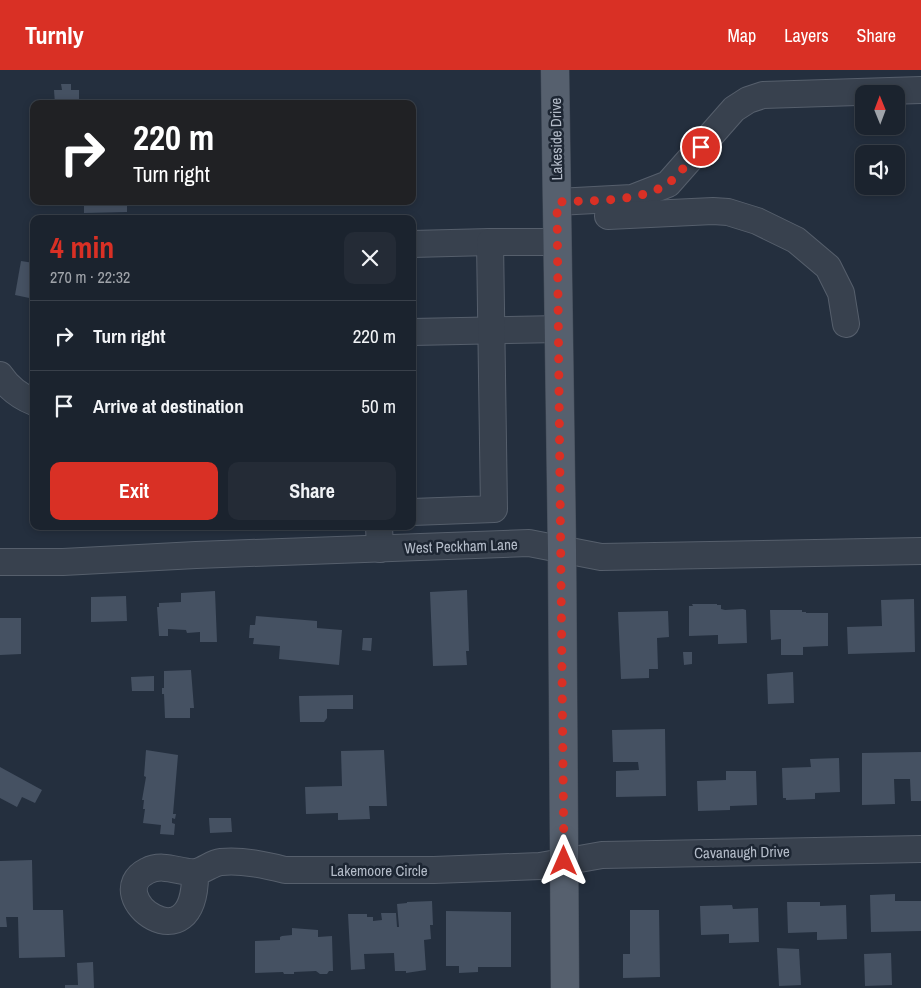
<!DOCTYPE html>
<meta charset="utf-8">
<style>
:root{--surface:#1b232e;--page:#242b36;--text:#f1f3f6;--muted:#a0a4aa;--line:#39404a;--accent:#d93025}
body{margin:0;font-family:"Archivo Narrow",sans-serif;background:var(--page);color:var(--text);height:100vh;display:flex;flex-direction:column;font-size:19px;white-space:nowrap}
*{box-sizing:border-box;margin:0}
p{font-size:16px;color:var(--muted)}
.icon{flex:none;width:28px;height:28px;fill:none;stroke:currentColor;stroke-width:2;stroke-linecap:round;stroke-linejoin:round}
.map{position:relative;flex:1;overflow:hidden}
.sheet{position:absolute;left:30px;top:145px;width:386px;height:315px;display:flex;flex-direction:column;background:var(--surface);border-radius:10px;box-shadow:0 2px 8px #0003,0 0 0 1px var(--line)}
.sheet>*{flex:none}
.guide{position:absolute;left:30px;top:30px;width:386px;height:105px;border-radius:10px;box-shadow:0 2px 8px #0003,0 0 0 1px var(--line);background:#202124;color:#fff;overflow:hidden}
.needle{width:32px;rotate:359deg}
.controls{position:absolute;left:855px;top:15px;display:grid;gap:10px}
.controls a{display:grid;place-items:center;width:50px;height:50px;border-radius:10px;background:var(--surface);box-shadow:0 2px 8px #0003,0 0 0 1px var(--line);font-size:25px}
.pin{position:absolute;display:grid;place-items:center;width:42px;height:42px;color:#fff;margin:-21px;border:2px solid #fff;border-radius:50%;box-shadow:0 1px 5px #0007}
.me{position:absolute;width:55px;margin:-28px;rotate:0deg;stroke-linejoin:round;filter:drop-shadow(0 0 4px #0008)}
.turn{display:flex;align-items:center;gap:18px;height:105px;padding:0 20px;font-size:22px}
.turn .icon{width:65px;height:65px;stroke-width:2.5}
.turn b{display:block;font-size:35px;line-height:42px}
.round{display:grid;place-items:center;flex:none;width:52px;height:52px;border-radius:10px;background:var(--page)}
.head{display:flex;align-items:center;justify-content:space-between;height:85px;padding:0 20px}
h1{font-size:30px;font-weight:700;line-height:38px;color:var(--accent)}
.action{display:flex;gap:10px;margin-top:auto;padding:10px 20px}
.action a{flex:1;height:58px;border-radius:10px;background:var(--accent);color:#fff;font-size:20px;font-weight:700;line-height:58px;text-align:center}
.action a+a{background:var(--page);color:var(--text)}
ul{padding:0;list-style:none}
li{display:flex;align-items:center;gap:15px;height:70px;padding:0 20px;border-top:1px solid var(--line)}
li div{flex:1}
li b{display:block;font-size:19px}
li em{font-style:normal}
header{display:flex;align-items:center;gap:30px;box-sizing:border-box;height:70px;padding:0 25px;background:var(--accent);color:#fff}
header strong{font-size:24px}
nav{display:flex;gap:28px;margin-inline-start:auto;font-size:18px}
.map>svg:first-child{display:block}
</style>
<header>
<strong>Turnly</strong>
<nav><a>Map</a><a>Layers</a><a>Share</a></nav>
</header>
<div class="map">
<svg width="921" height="918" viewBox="0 0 921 918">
<rect width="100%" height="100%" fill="#242f3e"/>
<g fill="#455162">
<path d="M 61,14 L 71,14 L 71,20 L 79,20 L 79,34 L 55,34 L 54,20 L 62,20 Z"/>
<path d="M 84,131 L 127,131 L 127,142 L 84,143 Z"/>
<path d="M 21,191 L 34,193 L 34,229 L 15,225 Z"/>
<path d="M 34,399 L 34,451 L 31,451 L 31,400 Z"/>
<path d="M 467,520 L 469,581 L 466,581 L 467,595 L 433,596 L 430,522 Z"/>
<path d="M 215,521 L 217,572 L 200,572 L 200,562 L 187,563 L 186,560 L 168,559 L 168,566 L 159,566 L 157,537 L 159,537 L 159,533 L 181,532 L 181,523 Z"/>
<path d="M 126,526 L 127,551 L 91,552 L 91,527 Z"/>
<path d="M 914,529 L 915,582 L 848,584 L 847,557 L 882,556 L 881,530 Z"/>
<path d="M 692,534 L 717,534 L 717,535 L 721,535 L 721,539 L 725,540 L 743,539 L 746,540 L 747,573 L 718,574 L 718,565 L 689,566 L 689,536 L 693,536 Z"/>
<path d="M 770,540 L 802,540 L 802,542 L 806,542 L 806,543 L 828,543 L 828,576 L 803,577 L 803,585 L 781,585 L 781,569 L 771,570 Z"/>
<path d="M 668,541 L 669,567 L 657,568 L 658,599 L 649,599 L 649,608 L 621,609 L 618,542 Z"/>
<path d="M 256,546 L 317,551 L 317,558 L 342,560 L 339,595 L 279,589 L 280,576 L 253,574 L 254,568 L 249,568 L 250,555 L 255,555 Z"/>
<path d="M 0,548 L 21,548 L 21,584 L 0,585 Z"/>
<path d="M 363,568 L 372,568 L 371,581 L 362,580 Z"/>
<path d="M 683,582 L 692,582 L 692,594 L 684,595 Z"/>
<path d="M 191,600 L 194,638 L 190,638 L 190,648 L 165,648 L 164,624 L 162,624 L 162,618 L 164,618 L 164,601 Z"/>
<path d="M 793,602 L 794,633 L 768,634 L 767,604 Z"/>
<path d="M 154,606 L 154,621 L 132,621 L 131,607 Z"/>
<path d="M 353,625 L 353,639 L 327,639 L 327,648 L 324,652 L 300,652 L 299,626 Z"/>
<path d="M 665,659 L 666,726 L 616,727 L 616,701 L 639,700 L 638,692 L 613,692 L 612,660 Z"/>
<path d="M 146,680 L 178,685 L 173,744 L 176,744 L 175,749 L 172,748 L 172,753 L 175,754 L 174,765 L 160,764 L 161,755 L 143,753 L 145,739 L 143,739 L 144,730 L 142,730 L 146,707 L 144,706 Z"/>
<path d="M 384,680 L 387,736 L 369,736 L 370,749 L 338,750 L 338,743 L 306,744 L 305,717 L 342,716 L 341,681 Z"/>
<path d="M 921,682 L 921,731 L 911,731 L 910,709 L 894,709 L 895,734 L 862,735 L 862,683 Z"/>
<path d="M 839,688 L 840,722 L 815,723 L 815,729 L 786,730 L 786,728 L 783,728 L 782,698 L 811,697 L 810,689 Z"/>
<path d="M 0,697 L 42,720 L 35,733 L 22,727 L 17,737 L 0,728 Z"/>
<path d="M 726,701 L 756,701 L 757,735 L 730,736 L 730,740 L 698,741 L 697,711 L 726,710 Z"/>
<path d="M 209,748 L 231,748 L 232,762 L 210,763 Z"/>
<path d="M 32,790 L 33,840 L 63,840 L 65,887 L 19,888 L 18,847 L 6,847 L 7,857 L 0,857 L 0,791 Z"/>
<path d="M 895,824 L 895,831 L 921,831 L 921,861 L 871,862 L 870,825 Z"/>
<path d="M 432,831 L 433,855 L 430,855 L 431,869 L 424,870 L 426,900 L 406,903 L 406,901 L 395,901 L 394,883 L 364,884 L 365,899 L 351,900 L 348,844 L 367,844 L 367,847 L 373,847 L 373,851 L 382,850 L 381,843 L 396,843 L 397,857 L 399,857 L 397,834 L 407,833 L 407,832 Z"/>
<path d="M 787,832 L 820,832 L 820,836 L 846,835 L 847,869 L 817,870 L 817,862 L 788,863 Z"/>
<path d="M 732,835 L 733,839 L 758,838 L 759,872 L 729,873 L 729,864 L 701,865 L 700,836 Z"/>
<path d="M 630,840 L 659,840 L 660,907 L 623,908 L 623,884 L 630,884 Z"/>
<path d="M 446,841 L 511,842 L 511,897 L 478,897 L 478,902 L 459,903 L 459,896 L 446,896 Z"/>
<path d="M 292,858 L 318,860 L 318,867 L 332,866 L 333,901 L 329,901 L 327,904 L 320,904 L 316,901 L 294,902 L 294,904 L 284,904 L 283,902 L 255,903 L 255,871 L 280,870 L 280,867 L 282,866 L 292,865 Z"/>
<path d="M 777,878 L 799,879 L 801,915 L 779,916 Z"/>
<path d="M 891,883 L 892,915 L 865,916 L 864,884 Z"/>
<path d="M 93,892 L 94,918 L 65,918 L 65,915 L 78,915 L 77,893 Z"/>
</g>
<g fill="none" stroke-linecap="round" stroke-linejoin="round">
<defs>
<g id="minor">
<path d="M 557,132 L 632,128 L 668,114 L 734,39 L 748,30 L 763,25 L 921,20"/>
<path d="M 608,146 L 713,141 L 728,142 L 757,151 L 796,170 L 828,197 L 841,223 L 846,254"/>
<path d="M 412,174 L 490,172"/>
<path d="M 412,262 L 559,259"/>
<path d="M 0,305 C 8,317 21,327 34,332"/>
<path d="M 412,442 L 494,439 L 490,172 L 557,172"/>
<path d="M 379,456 L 380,479"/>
<path d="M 0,492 L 63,492 L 196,485 L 529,473 L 601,487 L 921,481"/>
<path d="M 195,802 C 197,900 99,825 147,801 C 164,792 182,804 196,802 C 205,800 212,793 221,792 C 243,790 265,795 285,800 L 434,800 L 540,796 L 602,785 L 921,779"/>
</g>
<path id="major" d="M 555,0 L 562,480 L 565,918"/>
</defs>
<use href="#minor" stroke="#565f6c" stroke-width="28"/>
<use href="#major" stroke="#414a57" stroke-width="29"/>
<use href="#minor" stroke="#38414e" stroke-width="26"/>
<use href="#major" stroke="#56606e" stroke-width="28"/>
</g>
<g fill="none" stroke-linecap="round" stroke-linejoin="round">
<path stroke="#d93025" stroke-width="9" stroke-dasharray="0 16.2" d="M 564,791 L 557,132 C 590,130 639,133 667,114 C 676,109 693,86 701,77"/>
</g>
<g text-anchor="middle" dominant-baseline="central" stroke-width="5" stroke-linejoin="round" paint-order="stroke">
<g font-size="15" fill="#b4bcc9" stroke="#1d2633">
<text transform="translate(556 69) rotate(-91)">Lakeside Drive</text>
<text transform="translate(461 476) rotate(-2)">West Peckham Lane</text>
<text transform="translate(742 782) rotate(-1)">Cavanaugh Drive</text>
<text x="379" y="800">Lakemoore Circle</text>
</g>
</g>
</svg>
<div class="controls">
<a><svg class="needle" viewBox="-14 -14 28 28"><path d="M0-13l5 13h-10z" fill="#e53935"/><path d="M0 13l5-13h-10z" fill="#a0a4aa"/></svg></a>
<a><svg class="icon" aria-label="sound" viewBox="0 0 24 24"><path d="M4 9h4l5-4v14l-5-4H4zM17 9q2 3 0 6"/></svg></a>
</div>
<div class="pin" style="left:701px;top:77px;background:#d93025"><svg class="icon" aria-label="arrive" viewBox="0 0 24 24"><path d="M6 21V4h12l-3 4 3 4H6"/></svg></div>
<svg class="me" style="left:564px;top:791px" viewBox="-20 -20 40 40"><path d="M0-17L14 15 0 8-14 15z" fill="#d93025" stroke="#fff" stroke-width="4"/></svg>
<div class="guide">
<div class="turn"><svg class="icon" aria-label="right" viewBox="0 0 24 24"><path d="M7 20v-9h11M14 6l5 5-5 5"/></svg><div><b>220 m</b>Turn right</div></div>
</div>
<section class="sheet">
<div class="head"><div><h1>4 min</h1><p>270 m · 22:32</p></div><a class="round"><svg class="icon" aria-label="close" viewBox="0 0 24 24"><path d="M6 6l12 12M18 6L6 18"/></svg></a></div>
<ul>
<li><svg class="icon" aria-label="right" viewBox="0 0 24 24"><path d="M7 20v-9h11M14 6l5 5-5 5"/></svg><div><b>Turn right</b></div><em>220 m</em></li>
<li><svg class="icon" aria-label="arrive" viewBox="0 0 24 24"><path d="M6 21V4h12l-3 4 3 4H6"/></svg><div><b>Arrive at destination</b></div><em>50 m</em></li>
</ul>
<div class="action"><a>Exit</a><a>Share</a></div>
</section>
</div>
